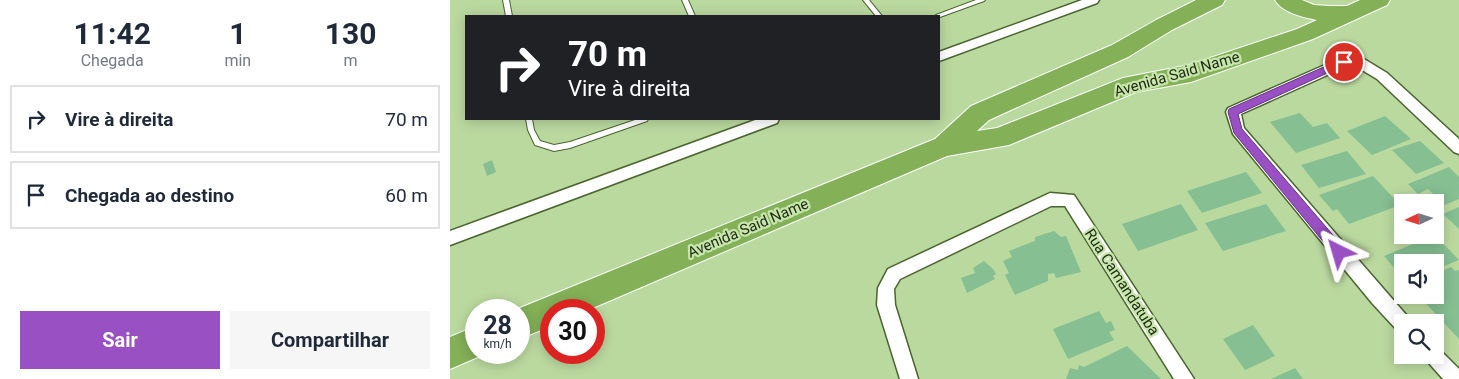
<!DOCTYPE html>
<html lang="pt">
<meta charset="utf-8">
<style>
:root{--surface:#fff;--page:#f6f6f7;--text:#1f2937;--muted:#747a83;--line:#e0e1e3;--accent:#9850c3}
body{margin:0;font-family:Roboto,sans-serif;background:var(--page);color:var(--text);height:100vh;display:flex;flex-direction:column;font-size:19px;white-space:nowrap}
*{box-sizing:border-box;margin:0}
p{font-size:16px;color:var(--muted)}
.icon{flex:none;width:28px;height:28px;fill:none;stroke:currentColor;stroke-width:2;stroke-linecap:round;stroke-linejoin:round}
.map{position:relative;flex:1;overflow:hidden}
.side{display:flex;flex-direction:column;background:var(--surface);width:450px}
.side>*{flex:none}
.top-card{position:absolute;left:15px;top:15px;width:475px;height:105px;border-radius:0px;box-shadow:0 2px 12px #0003;background:#202124;color:#fff;overflow:hidden}
.needle{width:32px;rotate:266deg}
.fabs{position:absolute;left:944px;top:194px;display:grid;gap:10px}
.fabs a{display:grid;place-items:center;width:50px;height:50px;border-radius:0px;background:var(--surface);box-shadow:0 2px 12px #0003;font-size:25px}
.speed{position:absolute;left:15px;top:299px;display:flex;gap:10px;font-size:25px;font-weight:700;text-align:center}
.speed>*{display:grid;place-content:center;width:65px;height:65px;border-radius:50%;background:var(--surface);box-shadow:0 2px 12px #0003;line-height:1}
.speed small{font-size:12px;font-weight:400}
.speed .limit{border:8px solid #d22;background:#fff;color:#111}
.pin{position:absolute;display:grid;place-items:center;width:42px;height:42px;color:#fff;margin:-21px;border:2px solid #fff;border-radius:50%;box-shadow:0 1px 5px #0007}
.me{position:absolute;width:55px;margin:-28px;rotate:320deg;stroke-linejoin:round;filter:drop-shadow(0 0 4px #0008)}
.turn{display:flex;align-items:center;gap:18px;height:105px;padding:0 20px;font-size:22px}
.turn .icon{width:65px;height:65px;stroke-width:2.5}
.turn b{display:block;font-size:35px;line-height:42px}
.eta{display:flex;justify-content:space-evenly;align-items:center;height:85px;text-align:center}
.eta b{font-size:30px;font-weight:700;line-height:35px}
.button{display:flex;gap:10px;margin-top:auto;padding:10px 20px}
.button a{flex:1;height:58px;border-radius:0px;background:var(--accent);color:#fff;font-size:20px;font-weight:700;line-height:58px;text-align:center}
.button a+a{background:var(--page);color:var(--text)}
ul{padding:0;list-style:none}
li{display:flex;align-items:center;gap:15px;height:68px;margin:0 10px 8px;padding:0 10px;border:2px solid var(--line);border-radius:0px}
li div{flex:1}
li b{display:block;font-size:19px}
li em{font-style:normal}
main{display:flex;flex:1;min-height:0}
.map>svg:first-child{display:block}
</style>
<main>
<section class="side">
<div class="eta">
<div><b>11:42</b><p>Chegada</p></div>
<div><b>1</b><p>min</p></div>
<div><b>130</b><p>m</p></div>
</div>
<ul>
<li><svg class="icon" aria-label="right" viewBox="0 0 24 24"><path d="M7 20v-9h11M14 6l5 5-5 5"/></svg><div><b>Vire à direita</b></div><em>70 m</em></li>
<li><svg class="icon" aria-label="arrive" viewBox="0 0 24 24"><path d="M6 21V4h12l-3 4 3 4H6"/></svg><div><b>Chegada ao destino</b></div><em>60 m</em></li>
</ul>
<div class="button"><a>Sair</a><a>Compartilhar</a></div>
</section>
<div class="map">
<svg width="1009" height="379" viewBox="0 0 1009 379">
<rect width="100%" height="100%" fill="#bad99f"/>
<g fill="#85bf92">
<path d="M 850,113 L 863,127 L 877,123 L 890,138 L 846,153 L 820,122 Z"/>
<path d="M 935,116 L 961,139 L 922,155 L 897,131 Z"/>
<path d="M 970,141 L 994,163 L 966,174 L 942,150 Z"/>
<path d="M 897,151 L 916,174 L 869,188 L 851,165 Z"/>
<path d="M 42,160 L 46,172 L 37,176 L 33,164 Z"/>
<path d="M 999,167 L 1009,177 L 1009,199 L 995,205 L 978,189 L 968,194 L 958,184 Z"/>
<path d="M 796,172 L 812,193 L 752,213 L 737,191 Z"/>
<path d="M 923,176 L 950,205 L 899,224 L 887,209 L 883,211 L 869,195 Z"/>
<path d="M 731,204 L 748,230 L 688,251 L 672,224 Z"/>
<path d="M 816,204 L 836,231 L 773,251 L 755,223 Z"/>
<path d="M 1009,207 L 1009,229 L 993,214 Z"/>
<path d="M 604,231 L 611,237 L 616,236 L 631,272 L 606,278 L 604,273 L 598,274 L 598,281 L 565,295 L 555,275 L 559,273 L 553,261 L 562,257 L 559,251 L 585,241 L 585,237 Z"/>
<path d="M 985,235 L 1009,260 L 985,270 L 985,262 L 952,262 L 952,277 L 934,256 Z"/>
<path d="M 534,261 L 544,270 L 546,274 L 543,276 L 545,279 L 517,293 L 511,278 L 525,273 L 523,268 Z"/>
<path d="M 1001,267 L 1005,271 L 1009,270 L 1009,339 L 968,295 L 985,295 L 985,274 Z"/>
<path d="M 649,311 L 656,323 L 661,321 L 665,330 L 659,332 L 664,340 L 618,359 L 603,329 Z"/>
<path d="M 803,325 L 825,356 L 795,370 L 773,339 Z"/>
<path d="M 677,346 L 711,379 L 616,379 L 620,368 L 628,370 L 629,365 L 634,367 Z"/>
<path d="M 845,368 L 853,379 L 821,379 Z"/>
</g>
<g fill="none" stroke-linecap="round" stroke-linejoin="round">
<defs>
<g id="lane">
<path d="M 53,0 L 59,0 L 62,16 L 56,16 Z"/>
<path d="M 232,0 L 238,0 L 245,16 L 239,16 Z"/>
<path d="M 413,0 L 419,0 L 432,16 L 426,16 Z"/>
<path d="M 526,0 L 535,0 L 534,1 L 490,17 L 485,16 L 486,15 Z"/>
<path d="M 76,119 L 82,119 L 84,130 L 90,141 L 104,145 L 120,142 L 188,119 L 198,119 L 197,121 L 120,148 L 104,151 L 85,145 L 78,130 Z"/>
</g>
<g id="street">
<path d="M 632,0 L 649,0 L 647,3 L 489,61 L 489,52 Z"/>
<path d="M 893,57 L 914,59 L 937,73 L 1009,139 L 1009,154 L 1004,152 L 927,79 L 907,67 L 895,67 L 791,114 L 794,128 L 958,317 L 960,322 L 952,322 L 952,331 L 946,329 L 922,303 L 783,134 L 776,112 L 778,108 Z"/>
<path d="M 308,119 L 329,119 L 327,123 L 0,245 L 0,231 Z"/>
<path d="M 600,193 L 624,195 L 744,379 L 724,379 L 615,206 L 601,206 L 450,279 L 444,289 L 445,305 L 468,379 L 450,379 L 427,305 L 428,288 L 438,269 Z"/>
<path d="M 985,347 L 989,349 L 1009,369 L 1009,379 L 993,379 L 977,361 L 974,355 L 985,355 Z"/>
</g>
<g id="highway">
<path d="M 746,0 L 775,0 L 772,5 L 722,30 L 678,57 L 539,120 L 527,131 L 547,128 L 673,78 L 739,65 L 847,29 L 867,20 C 853,17 833,13 825,0 L 852,0 L 864,5 L 880,6 L 897,6 L 910,0 L 940,0 L 937,5 L 863,39 L 741,82 L 686,92 L 559,145 L 497,156 L 138,310 L 101,310 L 101,326 L 69,339 L 69,310 L 65,310 L 485,139 L 521,106 L 662,45 L 706,20 Z"/>
<path d="M 26,326 L 26,352 L 37,353 L 0,369 L 0,337 Z"/>
</g>
</defs>
<use href="#lane" stroke="#4a642f" stroke-width="2"/>
<use href="#street" stroke="#4a642f" stroke-width="3"/>
<use href="#highway" stroke="#fff" stroke-width="2"/>
<use href="#lane" fill="#fff" fill-rule="evenodd"/>
<use href="#street" fill="#fff" fill-rule="evenodd"/>
<use href="#highway" fill="#84b058" fill-rule="evenodd"/>
</g>
<path fill="#9850c3" stroke="#63347f" d="M 894,58 L 898,62 L 897,64 L 788,114 L 792,129 L 894,248 L 895,252 L 894,256 L 889,257 L 885,256 L 784,133 L 778,112 L 779,109 Z"/>
<g text-anchor="middle" dominant-baseline="central" stroke-width="4.5" stroke-linejoin="round" paint-order="stroke">
<g font-size="15" fill="#1e2913" stroke="#c7e6ab">
<text transform="translate(727 74) rotate(-16)">Avenida Said Name</text>
<text transform="translate(298 228) rotate(-23)">Avenida Said Name</text>
<text transform="translate(672 282) rotate(57)">Rua Camandatuba</text>
</g>
</g>
</svg>
<div class="fabs">
<a><svg class="needle" viewBox="-14 -14 28 28"><path d="M0-13l5 13h-10z" fill="#e53935"/><path d="M0 13l5-13h-10z" fill="#747a83"/></svg></a>
<a><svg class="icon" aria-label="sound" viewBox="0 0 24 24"><path d="M4 9h4l5-4v14l-5-4H4zM17 9q2 3 0 6"/></svg></a>
<a><svg class="icon" aria-label="search" viewBox="0 0 24 24"><circle cx="10" cy="10" r="6"/><path d="M15 15l6 6"/></svg></a>
</div>
<div class="speed"><div>28<small>km/h</small></div><div class="limit">30</div></div>
<div class="pin" style="left:894px;top:62px;background:#d93025"><svg class="icon" aria-label="arrive" viewBox="0 0 24 24"><path d="M6 21V4h12l-3 4 3 4H6"/></svg></div>
<svg class="me" style="left:889px;top:252px" viewBox="-20 -20 40 40"><path d="M0-17L14 15 0 8-14 15z" fill="#9850c3" stroke="#fff" stroke-width="4"/></svg>
<div class="top-card">
<div class="turn"><svg class="icon" aria-label="right" viewBox="0 0 24 24"><path d="M7 20v-9h11M14 6l5 5-5 5"/></svg><div><b>70 m</b>Vire à direita</div></div>
</div>
</div>
</main>
